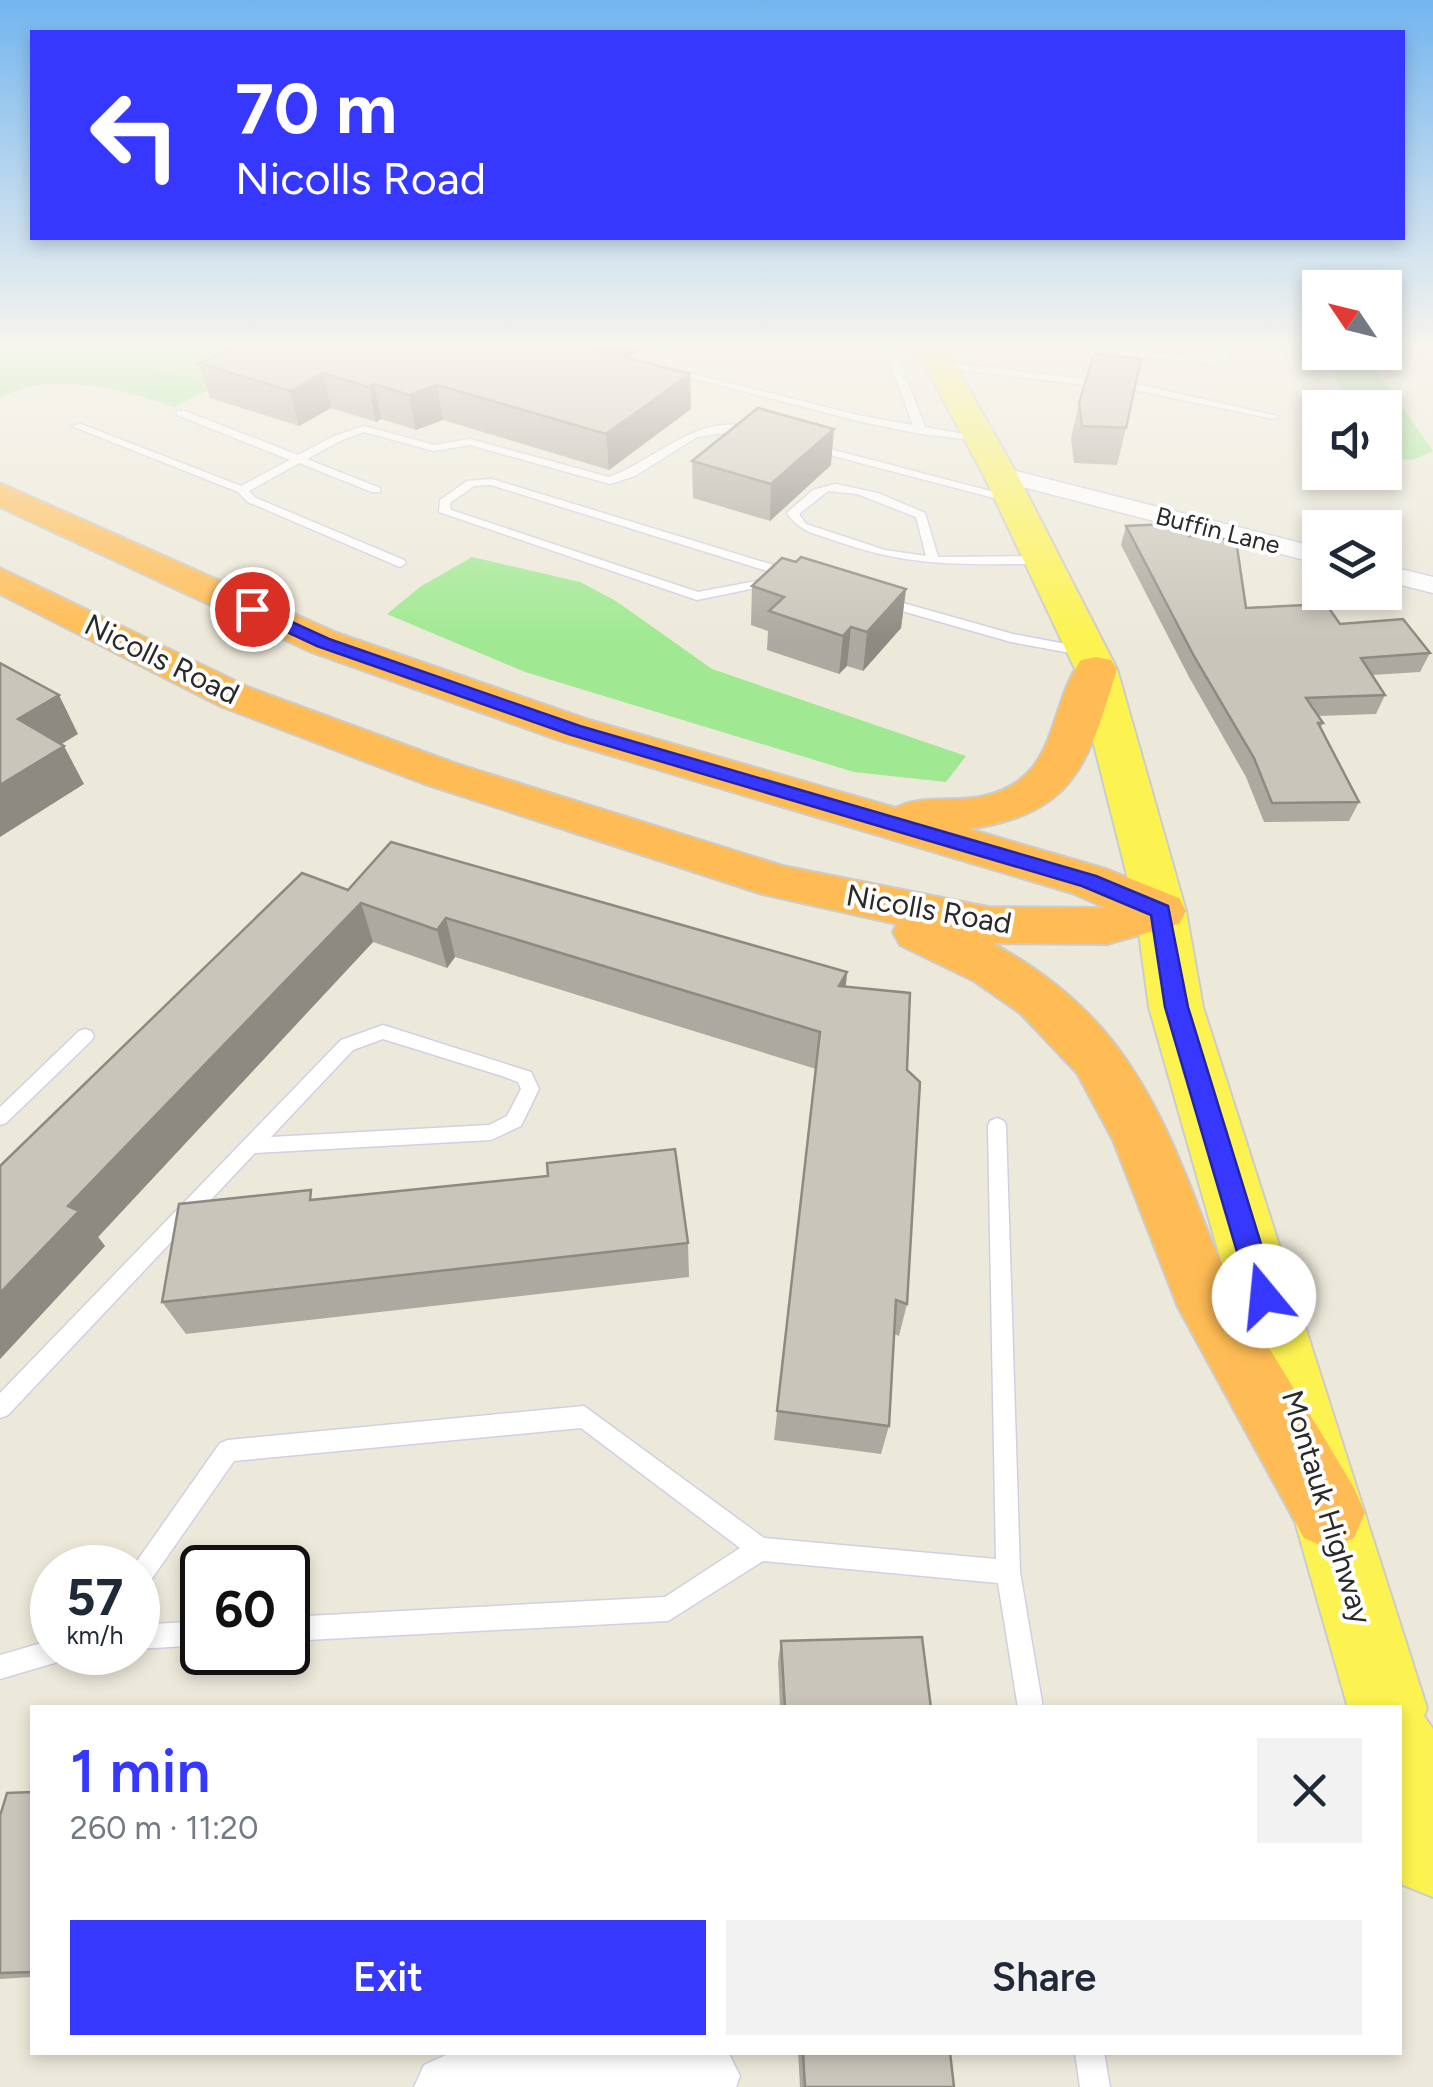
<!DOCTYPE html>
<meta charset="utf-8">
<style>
:root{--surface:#fff;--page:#f2f2f3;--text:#1f2937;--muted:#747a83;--accent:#3638ff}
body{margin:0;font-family:Figtree,sans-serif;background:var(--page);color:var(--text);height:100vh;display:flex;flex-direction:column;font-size:38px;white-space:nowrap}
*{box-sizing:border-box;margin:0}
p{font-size:32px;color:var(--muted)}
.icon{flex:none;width:55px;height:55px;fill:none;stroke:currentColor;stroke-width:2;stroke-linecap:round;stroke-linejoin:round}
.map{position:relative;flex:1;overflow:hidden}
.side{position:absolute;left:30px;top:1705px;width:1372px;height:350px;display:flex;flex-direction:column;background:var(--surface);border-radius:0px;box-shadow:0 5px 15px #0003}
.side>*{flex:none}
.top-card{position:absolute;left:30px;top:30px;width:1375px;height:210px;border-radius:0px;box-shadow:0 5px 15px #0003;background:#3638ff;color:#fff;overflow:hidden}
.needle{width:65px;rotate:305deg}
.tools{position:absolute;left:1302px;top:270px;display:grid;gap:20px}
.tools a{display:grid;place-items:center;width:100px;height:100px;border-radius:0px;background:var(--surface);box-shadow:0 5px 15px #0003;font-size:50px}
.speed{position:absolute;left:30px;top:1545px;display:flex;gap:20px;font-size:50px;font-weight:700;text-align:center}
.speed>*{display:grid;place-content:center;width:130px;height:130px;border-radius:50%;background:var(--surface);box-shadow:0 5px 15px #0003;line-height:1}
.speed small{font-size:25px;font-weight:400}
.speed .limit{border:5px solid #111;border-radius:15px;background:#fff;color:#111}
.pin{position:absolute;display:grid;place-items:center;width:85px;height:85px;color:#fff;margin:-42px;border:5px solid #fff;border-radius:50%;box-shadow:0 2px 10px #0007}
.me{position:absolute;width:110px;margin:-55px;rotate:343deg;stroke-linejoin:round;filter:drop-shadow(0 0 8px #0008)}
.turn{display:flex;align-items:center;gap:35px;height:210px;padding:0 40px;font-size:45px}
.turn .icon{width:130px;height:130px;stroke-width:2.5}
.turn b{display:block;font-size:70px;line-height:85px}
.round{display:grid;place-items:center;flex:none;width:105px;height:105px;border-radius:0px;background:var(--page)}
.overview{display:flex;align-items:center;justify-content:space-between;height:170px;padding:0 40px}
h1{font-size:60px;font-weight:600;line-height:75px;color:var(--accent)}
.primary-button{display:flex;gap:20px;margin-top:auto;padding:20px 40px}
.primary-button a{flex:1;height:115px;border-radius:0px;background:var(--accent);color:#fff;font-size:40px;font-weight:600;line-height:115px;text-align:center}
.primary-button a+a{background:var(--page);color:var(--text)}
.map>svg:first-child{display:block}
</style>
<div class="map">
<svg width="1433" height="2087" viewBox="0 0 1433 2087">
<rect width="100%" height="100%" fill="#ede9da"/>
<g fill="#a0e992">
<path d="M 0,349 L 291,349 L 174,407 C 129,391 80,378 31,386 C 20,388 10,394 0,397 Z"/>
<path d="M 1263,349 L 1364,353 L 1433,451 L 1412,460 L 1385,457 L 1385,408 L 1350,407 L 1344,402 L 1333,367 Z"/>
<path d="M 472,557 L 580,582 L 616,601 L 712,669 L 966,756 L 946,782 L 854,772 L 525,672 L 387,614 L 420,587 Z"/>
</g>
<path fill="#b5f28c" d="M 128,349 L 282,349 C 206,383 201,387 123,357 L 134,352 Z"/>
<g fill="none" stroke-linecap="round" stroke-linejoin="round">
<defs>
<g id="lane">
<path d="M 652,349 L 663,349 L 623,375 L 617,375 L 617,371 Z"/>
<path d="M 885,349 L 895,349 L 925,427 L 986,438 L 986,442 L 921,434 L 862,422 L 665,371 L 670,368 L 862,416 L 913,425 Z"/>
<path d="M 1093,349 L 1121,349 L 1212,358 L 1221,355 L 1223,349 L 1232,349 L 1228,359 L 1212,364 L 1098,352 Z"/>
<path d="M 940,362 L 1145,386 L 1278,416 L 1273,419 L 1145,392 L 937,367 L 935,365 Z"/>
<path d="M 177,411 L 185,411 L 298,455 L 334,436 L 364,426 L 434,445 L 470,439 L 609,477 C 659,459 706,404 762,433 L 757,436 L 732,432 L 697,437 L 635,476 L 610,484 L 470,445 L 434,451 L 364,432 L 342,440 L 307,459 L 380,488 L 380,492 L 372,492 L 299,463 L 249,491 L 256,498 L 404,560 L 406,563 L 400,567 L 248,502 L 238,492 L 72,426 L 81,424 L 241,486 L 290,460 L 177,415 Z"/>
<path d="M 811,444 L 1017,498 L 1019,500 L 1013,503 L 807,449 L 806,447 Z"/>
<path d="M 492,479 L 796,572 L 798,575 L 792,579 L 784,577 L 784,582 L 780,583 L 697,600 L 439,512 L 440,500 L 467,481 ZM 491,485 L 783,576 L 698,592 L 451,510 L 450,503 L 474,486 Z"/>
<path d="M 835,484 L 878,493 L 925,513 L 938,557 L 1043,556 L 1049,560 L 1043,564 C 962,564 911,568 833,540 C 813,533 799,531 787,513 L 789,511 L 813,490 ZM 828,491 L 857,494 L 916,517 L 926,556 L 885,550 L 806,524 L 799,514 Z"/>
<path d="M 885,598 L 1013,634 L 1087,648 L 1094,652 L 1087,656 L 1011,642 L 881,605 L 879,602 Z"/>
<path d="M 383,1025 L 531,1072 L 539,1089 L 521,1126 L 491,1140 L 255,1153 L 8,1415 L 0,1418 L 0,1393 L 341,1040 ZM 383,1039 L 502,1076 L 518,1082 L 521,1089 L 507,1116 L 489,1125 L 271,1137 L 353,1050 Z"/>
<path d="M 85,1029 L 91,1031 L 94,1036 L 91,1041 L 6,1123 L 0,1125 L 0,1107 L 79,1031 Z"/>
<path d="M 997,1118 L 1004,1121 L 1006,1126 L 1020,1572 L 1043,1708 L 1018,1708 L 998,1583 L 763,1561 L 668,1621 L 288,1641 L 288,1617 L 665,1597 L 740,1548 L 581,1428 L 234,1461 L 146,1587 L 138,1591 L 138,1568 L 132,1568 L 220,1443 L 228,1440 L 584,1406 L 764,1538 L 996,1559 L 988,1126 L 990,1121 Z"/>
<path d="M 202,1621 L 202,1645 L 138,1649 L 138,1625 Z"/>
<path d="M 52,1640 L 52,1652 L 64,1652 L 61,1661 L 0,1679 L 0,1655 Z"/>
<path d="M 1075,2052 L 1104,2052 L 1110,2087 L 1080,2087 Z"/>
</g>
<g id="street">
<path d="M 1000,467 L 1320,548 L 1320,564 L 992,479 L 988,474 Z"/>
<path d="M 1385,565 L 1433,577 L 1433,593 L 1385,581 Z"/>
<path d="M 517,2052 L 728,2052 L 740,2076 L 736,2087 L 414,2087 L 424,2065 L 446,2055 Z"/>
</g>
<path id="primary" d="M 916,349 L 946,349 L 1017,474 L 1117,669 L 1186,911 L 1203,1007 L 1427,1708 L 1424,1716 L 1433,1729 L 1433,1897 L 1403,1885 L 1400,1877 L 1400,1708 L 1348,1708 L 1149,1007 L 1136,911 L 1075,669 L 983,474 Z"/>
<path id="highway" d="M 0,483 L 337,633 L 589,720 L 896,808 C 918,795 954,802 980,797 C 1060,781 1045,712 1081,660 L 1096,657 L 1111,660 L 1117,669 C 1088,763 1076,813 969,829 L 1106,869 L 1179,898 L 1186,911 L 1179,924 L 1107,944 L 992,943 C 1093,997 1142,1067 1184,1171 C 1198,1204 1209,1239 1225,1270 C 1264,1345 1312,1415 1354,1488 L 1365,1513 L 1354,1538 L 1329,1549 L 1304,1538 L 1178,1307 L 1113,1140 L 1077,1073 L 1020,1013 L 974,981 L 900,945 L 893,932 L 897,924 L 762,894 L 422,783 L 220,706 L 0,594 L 0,568 L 250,688 L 454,763 L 783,866 L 988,907 L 1106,908 L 1072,893 L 559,740 L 309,651 L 0,507 Z"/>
</defs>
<use href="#lane" stroke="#d0d0e4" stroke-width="3"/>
<use href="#street" stroke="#d0d0e4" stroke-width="3"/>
<use href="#primary" stroke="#ccc" stroke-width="4"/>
<use href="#highway" stroke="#ccc" stroke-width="4"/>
<use href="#lane" fill="#fff" fill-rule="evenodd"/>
<use href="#street" fill="#fff" fill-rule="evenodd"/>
<use href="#primary" fill="#fdf350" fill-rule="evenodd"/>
<use href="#highway" fill="#ffbc54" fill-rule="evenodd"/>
</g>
<g fill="#ada9a0">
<path d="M 230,349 L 641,349 L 627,358 L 690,374 L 691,409 L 609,470 L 443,420 L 416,430 L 381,419 L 376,422 L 331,408 L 299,426 L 210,398 L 199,363 Z"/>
<path d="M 1079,403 L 1126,428 L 1117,465 L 1074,463 L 1071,439 Z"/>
<path d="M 692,461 L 831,465 L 770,521 L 693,498 Z"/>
<path d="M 1126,526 L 1189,536 L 1246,608 L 1340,624 L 1430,653 L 1420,672 L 1372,675 L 1385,695 L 1376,714 L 1319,716 L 1323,723 L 1320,729 L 1359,802 L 1349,821 L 1264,822 L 1246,777 L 1189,677 L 1121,545 Z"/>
<path d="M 752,586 L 906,589 L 901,628 L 863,671 L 847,666 L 839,674 L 767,650 L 768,631 L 751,625 Z"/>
<path d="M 348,890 L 847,972 L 846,987 L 907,1070 L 907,1304 L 899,1336 L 894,1334 L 889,1426 L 881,1454 L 774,1440 L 816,1069 L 455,957 L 447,968 L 373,942 L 98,1237 L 105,1246 L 0,1359 L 0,1166 Z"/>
<path d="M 316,1200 L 688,1243 L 689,1277 L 186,1334 L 162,1302 Z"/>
<path d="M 781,1641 L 931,1708 L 780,1708 L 778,1662 Z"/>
<path d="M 32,1792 L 32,1977 L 0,1979 L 0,1816 Z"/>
<path d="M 798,2052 L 950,2052 L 954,2087 L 800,2087 Z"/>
</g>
<g fill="#8d8a82">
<path d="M 611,349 L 641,349 L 613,367 Z"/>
<path d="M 323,373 L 331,408 L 299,426 L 290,391 Z"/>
<path d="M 690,374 L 691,409 L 609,470 L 606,434 Z"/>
<path d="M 374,384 L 381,419 L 376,422 L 369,387 Z"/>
<path d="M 437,385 L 443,420 L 416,430 L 409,395 Z"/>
<path d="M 834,429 L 831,465 L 770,521 L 771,484 Z"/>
<path d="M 906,589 L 901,628 L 863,671 L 867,632 Z"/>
<path d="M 851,627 L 847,666 L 839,674 L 843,636 Z"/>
<path d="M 59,695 L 78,734 L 39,758 L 18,719 Z"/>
<path d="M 64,746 L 84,784 L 0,837 L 0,785 Z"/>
<path d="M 361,903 L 373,942 L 98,1237 L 105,1246 L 0,1359 L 0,1293 L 68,1206 Z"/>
<path d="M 446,918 L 455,957 L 447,968 L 437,930 Z"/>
<path d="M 847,972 L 843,1010 L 839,986 Z"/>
</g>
<g fill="#c9c5ba" stroke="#8d8a82" stroke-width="2.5">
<path d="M 230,349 L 593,349 L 690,374 L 606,434 L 437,385 L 409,395 L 374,384 L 369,387 L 323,373 L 290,391 L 199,363 Z"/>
<path d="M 1094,354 L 1141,359 L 1126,428 L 1082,426 L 1079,403 Z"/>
<path d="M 758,408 L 834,429 L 771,484 L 692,461 Z"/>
<path d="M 1169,524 L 1182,526 L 1189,536 L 1236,540 L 1246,608 L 1326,604 L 1340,624 L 1403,619 L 1430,653 L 1361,658 L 1385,695 L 1306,698 L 1323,723 L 1318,723 L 1359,802 L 1272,803 L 1254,758 L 1195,658 L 1126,526 Z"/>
<path d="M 801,557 L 906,589 L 867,632 L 851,627 L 843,636 L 769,611 L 784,597 L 752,586 L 782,558 L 796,562 Z"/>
<path d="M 0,663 L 59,695 L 18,719 L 64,746 L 0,785 Z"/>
<path d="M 391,842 L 847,972 L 839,986 L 910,993 L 907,1070 L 920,1082 L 907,1304 L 896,1300 L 889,1426 L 777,1411 L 820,1032 L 446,918 L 437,930 L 361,903 L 68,1206 L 79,1211 L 0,1293 L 0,1166 L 302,873 L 348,890 Z"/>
<path d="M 675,1149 L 688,1243 L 162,1302 L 179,1204 L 311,1190 L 310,1200 L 548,1176 L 547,1163 Z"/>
<path d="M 922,1637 L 931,1708 L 785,1708 L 781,1641 Z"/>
<path d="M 32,1792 L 32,1972 L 0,1973 L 0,1816 L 7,1793 Z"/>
<path d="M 803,2052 L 950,2052 L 954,2087 L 805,2087 Z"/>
</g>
<linearGradient id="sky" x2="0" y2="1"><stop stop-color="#73b5ef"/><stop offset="0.54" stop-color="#f7f5ee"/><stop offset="1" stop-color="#f7f5ee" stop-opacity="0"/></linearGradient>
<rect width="1433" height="641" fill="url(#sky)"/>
<path fill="#3638ff" stroke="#2324a6" stroke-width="2.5" d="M 246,606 L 257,606 L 329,639 L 580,726 L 1096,876 L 1168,906 L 1188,1007 L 1277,1296 L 1273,1305 L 1264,1308 L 1254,1305 L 1250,1296 L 1165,1007 L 1151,915 L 1082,886 L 568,734 L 317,646 L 246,613 Z"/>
<g text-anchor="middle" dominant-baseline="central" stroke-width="8" stroke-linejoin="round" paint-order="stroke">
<g font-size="25" fill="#2a2a2a" stroke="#fff">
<text transform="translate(1218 530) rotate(14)">Buffin Lane</text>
</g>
<g font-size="30" fill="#2a2a2a" stroke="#fff">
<text transform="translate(162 659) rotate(26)">Nicolls Road</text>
<text transform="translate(929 909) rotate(10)">Nicolls Road</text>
<text transform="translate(1327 1507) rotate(73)">Montauk Highway</text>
</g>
</g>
</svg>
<div class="tools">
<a><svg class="needle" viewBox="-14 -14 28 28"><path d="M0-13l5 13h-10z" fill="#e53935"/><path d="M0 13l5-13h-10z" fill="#747a83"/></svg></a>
<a><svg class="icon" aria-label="sound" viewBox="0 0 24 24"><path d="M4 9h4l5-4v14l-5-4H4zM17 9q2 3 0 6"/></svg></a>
<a><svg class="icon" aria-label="layers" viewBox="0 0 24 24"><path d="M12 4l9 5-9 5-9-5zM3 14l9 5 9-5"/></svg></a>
</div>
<div class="speed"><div>57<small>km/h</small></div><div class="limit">60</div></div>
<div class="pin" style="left:252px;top:609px;background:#d93025"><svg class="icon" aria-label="arrive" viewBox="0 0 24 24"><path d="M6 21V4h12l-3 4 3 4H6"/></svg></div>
<svg class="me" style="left:1264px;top:1296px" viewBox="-20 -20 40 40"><circle r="19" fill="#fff"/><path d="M0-13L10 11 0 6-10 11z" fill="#3638ff"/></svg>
<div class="top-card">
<div class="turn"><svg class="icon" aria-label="left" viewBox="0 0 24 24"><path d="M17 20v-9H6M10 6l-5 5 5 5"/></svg><div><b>70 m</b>Nicolls Road</div></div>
</div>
<section class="side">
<div class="overview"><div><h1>1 min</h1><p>260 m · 11:20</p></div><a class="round"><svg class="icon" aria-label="close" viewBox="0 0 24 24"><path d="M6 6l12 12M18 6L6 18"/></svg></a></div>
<div class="primary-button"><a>Exit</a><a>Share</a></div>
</section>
</div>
